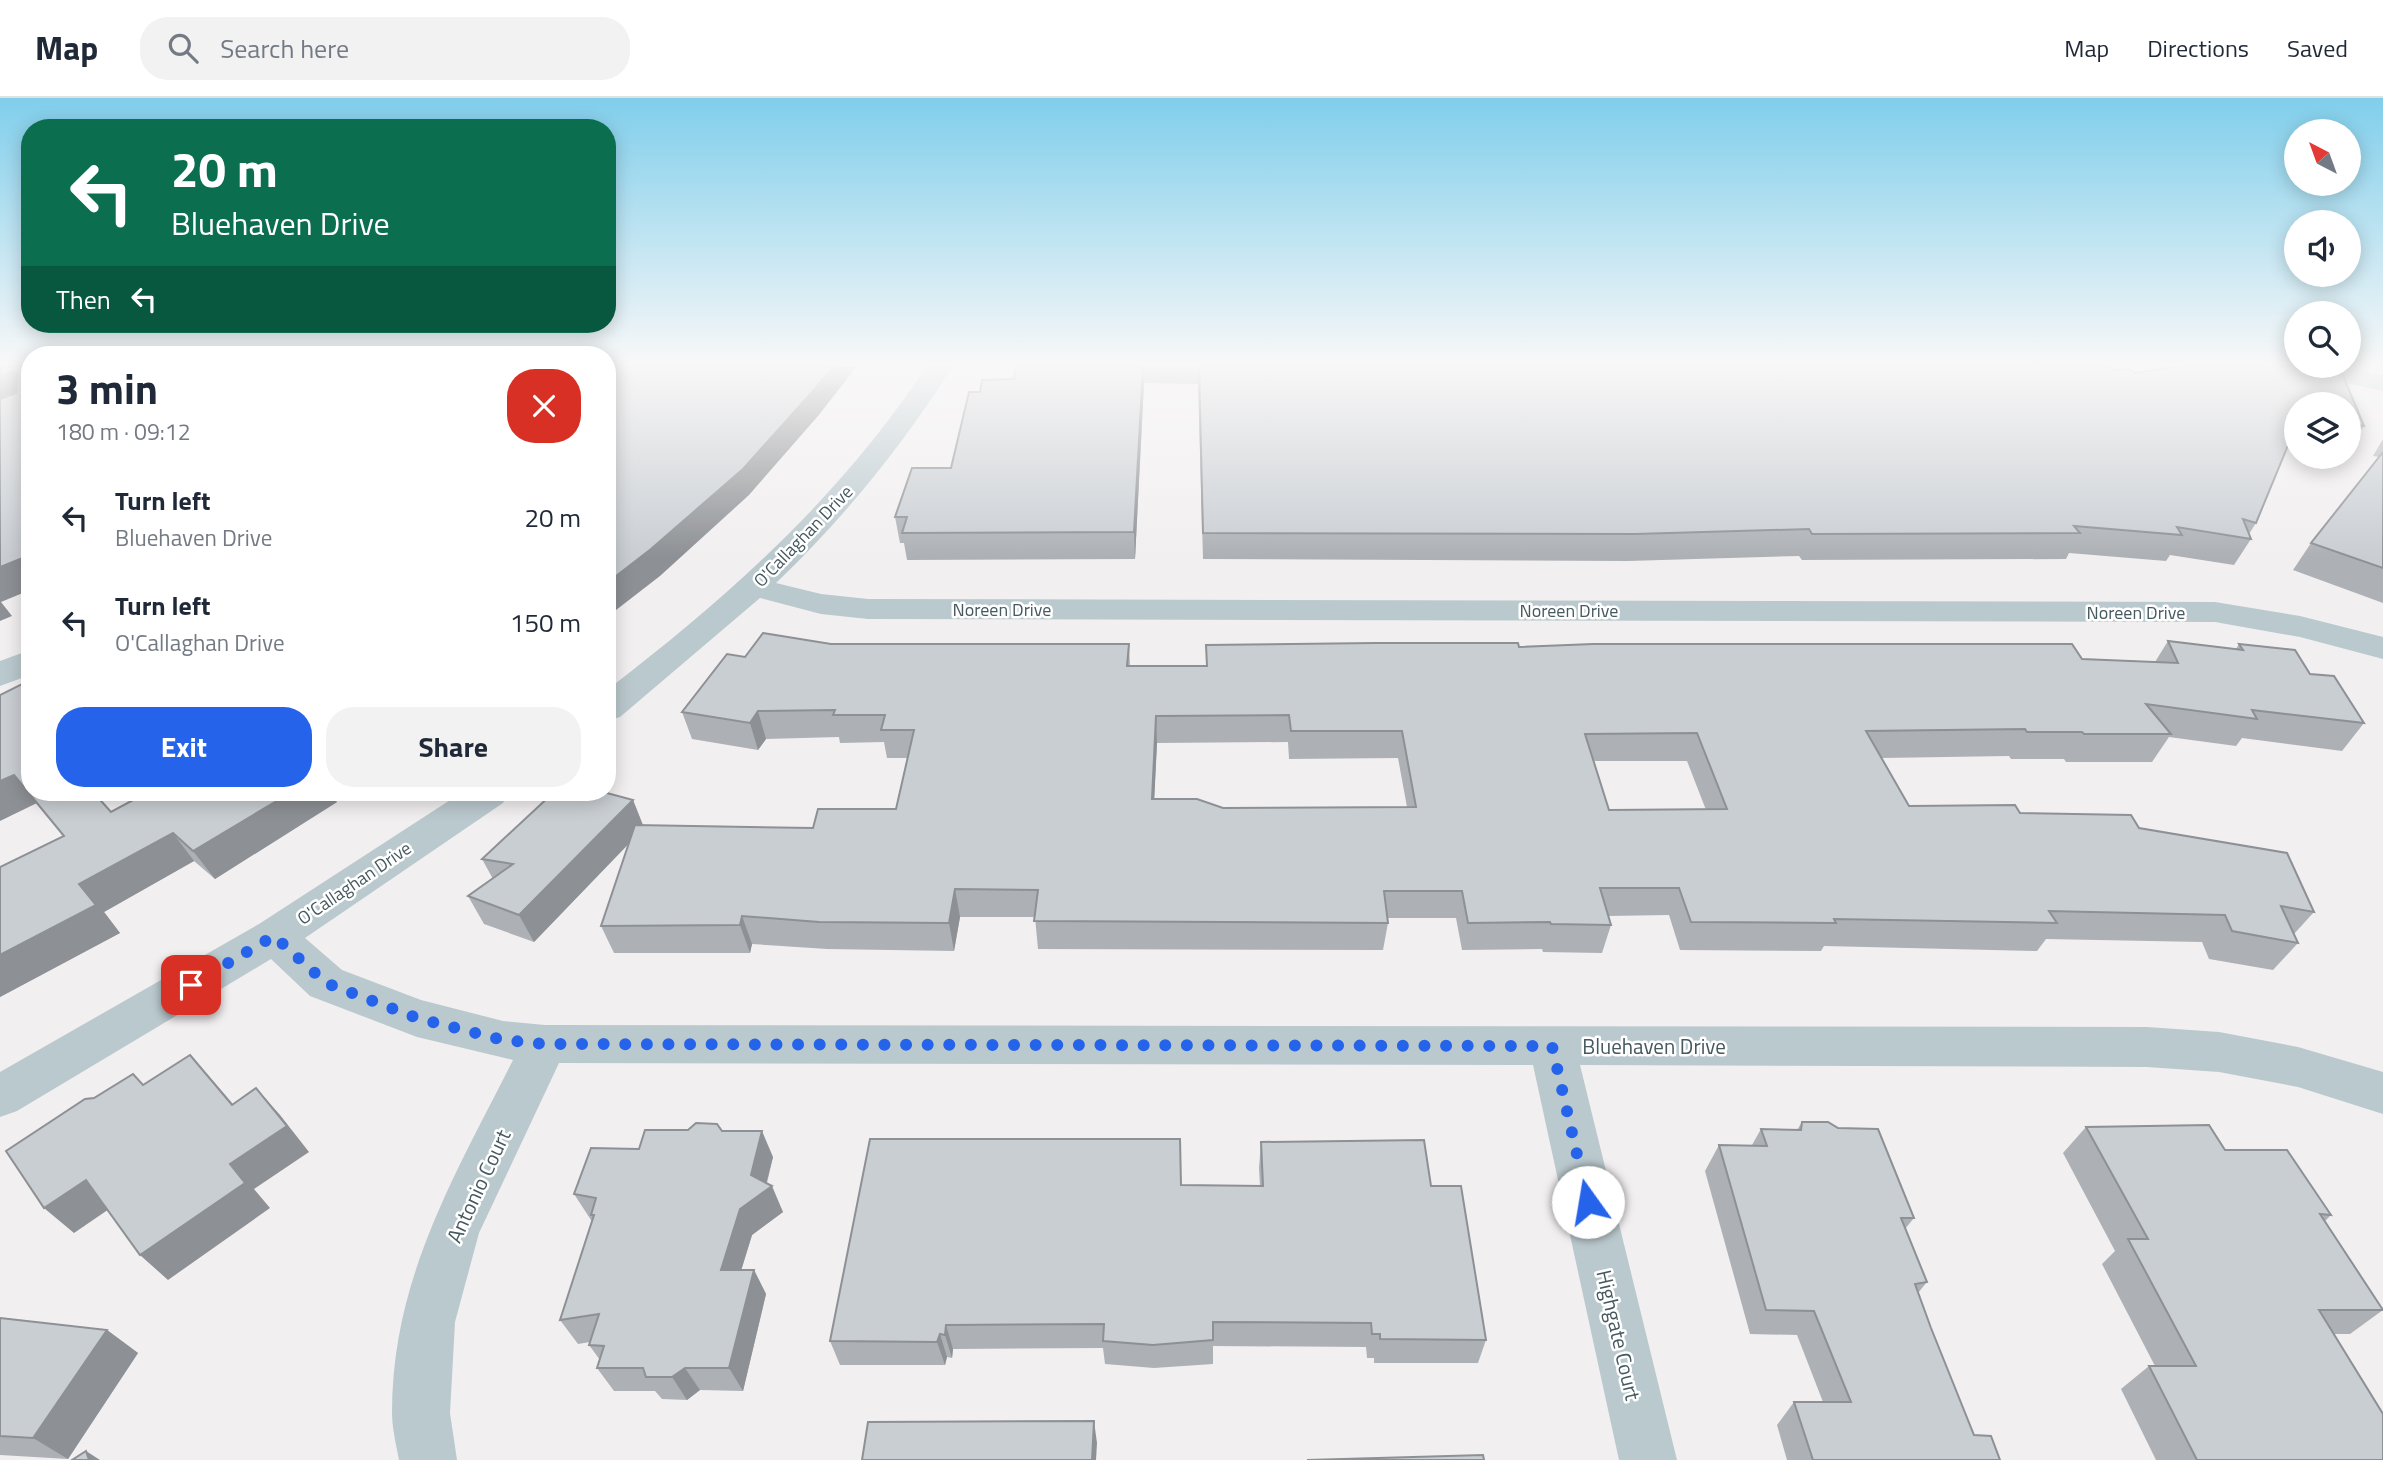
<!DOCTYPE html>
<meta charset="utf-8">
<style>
:root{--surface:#fff;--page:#f2f2f3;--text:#1f2937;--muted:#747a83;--line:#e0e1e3;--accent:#2563eb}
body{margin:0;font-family:"Titillium Web",sans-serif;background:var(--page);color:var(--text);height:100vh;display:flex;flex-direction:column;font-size:26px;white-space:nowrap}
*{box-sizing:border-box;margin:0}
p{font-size:23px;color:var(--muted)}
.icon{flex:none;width:38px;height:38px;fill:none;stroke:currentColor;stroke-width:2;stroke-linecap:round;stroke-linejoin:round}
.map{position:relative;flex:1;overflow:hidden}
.panel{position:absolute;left:21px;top:248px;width:595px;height:455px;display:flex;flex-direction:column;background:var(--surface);border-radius:28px;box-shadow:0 4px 18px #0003}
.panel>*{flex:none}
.top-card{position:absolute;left:21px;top:21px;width:595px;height:214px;border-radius:28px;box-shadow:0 4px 18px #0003;background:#0b6e4f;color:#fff;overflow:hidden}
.needle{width:46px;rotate:319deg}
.buttons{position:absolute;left:2284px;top:21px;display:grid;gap:14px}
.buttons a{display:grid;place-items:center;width:77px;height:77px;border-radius:50%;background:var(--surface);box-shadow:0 4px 18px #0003;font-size:35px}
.pin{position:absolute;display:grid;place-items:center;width:60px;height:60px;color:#fff;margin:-30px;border-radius:14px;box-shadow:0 4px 10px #0006}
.me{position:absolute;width:77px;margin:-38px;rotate:347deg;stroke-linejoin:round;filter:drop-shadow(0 0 5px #0008)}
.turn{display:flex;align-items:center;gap:24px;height:147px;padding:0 35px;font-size:32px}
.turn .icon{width:91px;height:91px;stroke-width:2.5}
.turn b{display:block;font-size:49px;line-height:60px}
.then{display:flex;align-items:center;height:66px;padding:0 35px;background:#0003;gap:14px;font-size:26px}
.round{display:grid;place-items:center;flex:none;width:74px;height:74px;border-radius:28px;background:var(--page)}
.summary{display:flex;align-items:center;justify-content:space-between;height:119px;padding:0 35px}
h1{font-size:42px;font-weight:700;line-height:52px}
.action{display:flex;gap:14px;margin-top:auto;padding:14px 35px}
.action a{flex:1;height:80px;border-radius:28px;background:var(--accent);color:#fff;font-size:28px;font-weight:700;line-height:80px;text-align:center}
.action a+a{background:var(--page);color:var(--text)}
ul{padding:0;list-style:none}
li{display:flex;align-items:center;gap:21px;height:105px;padding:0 35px}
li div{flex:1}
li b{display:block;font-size:26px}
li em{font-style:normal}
header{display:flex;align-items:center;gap:42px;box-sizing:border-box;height:98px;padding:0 35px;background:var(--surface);border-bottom:2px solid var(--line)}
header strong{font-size:33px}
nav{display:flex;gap:38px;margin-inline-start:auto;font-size:24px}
.search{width:490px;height:63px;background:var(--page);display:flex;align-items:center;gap:18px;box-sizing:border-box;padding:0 24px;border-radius:28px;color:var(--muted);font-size:26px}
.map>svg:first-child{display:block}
</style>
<header>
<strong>Map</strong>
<div class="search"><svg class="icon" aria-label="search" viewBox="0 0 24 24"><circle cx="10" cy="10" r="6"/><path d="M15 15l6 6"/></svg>Search here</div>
<nav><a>Map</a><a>Directions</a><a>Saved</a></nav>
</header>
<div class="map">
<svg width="2383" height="1362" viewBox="0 0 2383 1362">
<rect width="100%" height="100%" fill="#f2eff0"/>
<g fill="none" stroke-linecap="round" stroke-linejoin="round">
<g fill="#bac9ce" fill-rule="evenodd">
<path d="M 927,268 L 953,268 C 902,348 845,419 776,485 L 821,496 L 868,501 L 2215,504 L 2300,518 L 2383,539 L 2383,561 L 2300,539 L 2215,524 L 868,521 L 821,516 L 760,500 L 620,619 L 607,623 L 607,592 C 731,497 840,399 927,268 Z"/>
<path d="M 2290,268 L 2342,268 L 2383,277 L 2383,293 L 2294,274 Z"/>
<path d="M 30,552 L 30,577 L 0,588 L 0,563 Z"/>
<path d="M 461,695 L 508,695 L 503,705 L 305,840 L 342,872 L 421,902 L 503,923 L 545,927 L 2147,929 L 2219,934 L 2298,949 L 2383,974 L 2383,1016 L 2298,989 L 2219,974 L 2147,969 L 1580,967 L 1677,1362 L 1619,1362 L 1533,967 L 559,965 L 479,1135 L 455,1224 L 450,1315 L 457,1362 L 399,1362 C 396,1346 392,1330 392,1314 C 392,1181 455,1077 513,962 L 417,939 L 310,898 L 271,861 L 17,1013 L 0,1019 L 0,974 L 259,826 Z"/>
</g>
</g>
<g fill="#adb1b5" fill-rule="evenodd">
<path d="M 1016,268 L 2110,268 L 2115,272 L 2130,271 L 2135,275 L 2180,268 L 2339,268 L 2364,328 L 2348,351 L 2348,306 L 2296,306 L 2296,345 L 2290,344 L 2256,425 L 2249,436 L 2251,441 L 2234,467 L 2170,457 L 2166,463 L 2069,455 L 2066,461 L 1802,462 L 1799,458 L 1628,463 L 1203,461 L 1198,286 L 1144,285 L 1135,461 L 907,462 L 904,445 L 900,445 L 895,419 L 912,370 L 951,370 L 969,294 L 980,294 L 982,282 L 1014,281 Z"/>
<path d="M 2383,341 L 2383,505 L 2293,472 L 2311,445 L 2379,359 L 2373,358 Z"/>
<path d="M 2168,543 L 2236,551 L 2239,546 L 2310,576 L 2364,625 L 2342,653 L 2242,640 L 2236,648 L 2169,639 L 2152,664 L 2066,664 L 2064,661 L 2011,661 L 2009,658 L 1882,660 L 1909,708 L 2020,715 L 2139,730 L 2314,814 L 2294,836 L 2298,845 L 2273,872 L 2209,861 L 2202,844 L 2046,841 L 2037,853 L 1824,848 L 1821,853 L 1680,852 L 1669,817 L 1608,818 L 1611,827 L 1602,855 L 1543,854 L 1542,851 L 1462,852 L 1456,820 L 1387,820 L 1388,825 L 1383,852 L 1038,851 L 1035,819 L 960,819 L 954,853 L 827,851 L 752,846 L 750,855 L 614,855 L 601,828 L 628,746 L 534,844 L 484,826 L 468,798 L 493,781 L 482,761 L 633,702 L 643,727 L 813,730 L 896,711 L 907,660 L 887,660 L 884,644 L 840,645 L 839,639 L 766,641 L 758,652 L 692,641 L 682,614 L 745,559 L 831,546 L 1129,546 L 1130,568 L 1206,568 L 1206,547 L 1519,549 L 2082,561 L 2155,564 ZM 1288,644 L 1289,661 L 1398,660 L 1407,709 L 1223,710 L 1154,701 L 1157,645 ZM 1594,663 L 1687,663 L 1706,712 L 1609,712 Z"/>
<path d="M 30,695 L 111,714 L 337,704 L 215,781 L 194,763 L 104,814 L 120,835 L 0,899 L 0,769 L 64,738 Z"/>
<path d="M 1802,1024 L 1914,1120 L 1905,1131 L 1927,1184 L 1918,1195 L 1931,1230 L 1974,1337 L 2000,1362 L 1787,1362 L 1777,1327 L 1794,1304 L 1823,1304 L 1797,1237 L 1750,1236 L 1705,1073 L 1719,1047 L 1752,1047 L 1761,1031 L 1797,1032 Z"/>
<path d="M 2086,1029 L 2225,1052 L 2331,1117 L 2325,1123 L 2383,1212 L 2350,1236 L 2334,1236 L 2383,1362 L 2156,1362 L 2121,1291 L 2149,1268 L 2155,1268 L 2102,1166 L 2115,1153 L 2063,1055 Z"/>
<path d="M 722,1033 L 773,1059 L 767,1085 L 783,1114 L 752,1137 L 741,1172 L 754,1172 L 766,1196 L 743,1293 L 700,1292 L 687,1302 L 662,1301 L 655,1293 L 614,1293 L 597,1270 L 600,1262 L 589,1247 L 590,1244 L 578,1246 L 560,1222 L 592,1122 L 591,1122 L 574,1096 L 639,1051 Z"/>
<path d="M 1261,1044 L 1431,1088 L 1486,1242 L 1478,1265 L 1374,1265 L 1374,1260 L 1367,1260 L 1366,1249 L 1213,1248 L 1213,1266 L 1154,1270 L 1105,1266 L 1103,1250 L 953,1251 L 952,1260 L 947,1259 L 945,1267 L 840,1267 L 830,1243 L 1181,1087 L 1260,1088 L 1259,1070 Z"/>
<path d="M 0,1220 L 107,1232 L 138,1255 L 68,1361 L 0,1357 Z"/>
</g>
<g fill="#8d9094">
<path d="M 833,268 L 857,268 L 818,318 L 749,397 L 660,478 L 607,519 L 607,485 Z"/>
<path d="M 1143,268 L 1144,285 L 1135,461 L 1134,434 Z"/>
<path d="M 13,273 L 29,298 L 0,309 L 0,278 Z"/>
<path d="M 30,457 L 30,492 L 1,504 L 12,518 L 0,523 L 0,469 Z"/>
<path d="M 758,613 L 766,641 L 758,652 L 750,625 Z"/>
<path d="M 1156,618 L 1157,645 L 1153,728 L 1152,701 Z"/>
<path d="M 14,677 L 37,705 L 0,723 L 0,683 Z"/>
<path d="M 290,695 L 331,695 L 337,704 L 215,781 L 193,753 Z"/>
<path d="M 633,702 L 644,730 L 534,844 L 519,817 Z"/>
<path d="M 173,735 L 194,763 L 104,814 L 120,835 L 0,899 L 0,857 L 79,786 Z"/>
<path d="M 955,791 L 960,819 L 954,853 L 949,825 Z"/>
<path d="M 742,818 L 752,846 L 750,855 L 740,827 Z"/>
<path d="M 190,957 L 214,984 L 256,1033 L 232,1007 Z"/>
<path d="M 256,990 L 280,1017 L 309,1054 L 254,1091 L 270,1110 L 168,1182 L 140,1157 L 230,1066 Z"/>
<path d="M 762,1033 L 773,1059 L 764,1094 L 772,1088 L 783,1114 L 752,1137 L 734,1196 L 721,1172 L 751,1077 Z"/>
<path d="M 86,1082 L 115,1107 L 74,1135 L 44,1110 Z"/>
<path d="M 754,1172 L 766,1196 L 743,1293 L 729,1270 Z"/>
<path d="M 946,1227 L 953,1251 L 952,1260 L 945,1237 Z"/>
<path d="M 107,1232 L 138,1255 L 68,1361 L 33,1340 Z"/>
<path d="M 940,1236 L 947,1259 L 945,1267 L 937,1244 Z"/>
<path d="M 685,1270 L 700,1292 L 687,1302 L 672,1279 Z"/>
<path d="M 1094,1323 L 1097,1345 L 1096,1362 L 1092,1362 Z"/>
<path d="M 86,1353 L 100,1362 L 89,1362 Z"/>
</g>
<g fill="#c9ced3" stroke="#8d9094" stroke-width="2" fill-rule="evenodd">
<path d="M 0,268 L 30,268 L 30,457 L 0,469 L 0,301 L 16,295 L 17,276 L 13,273 L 0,278 Z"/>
<path d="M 607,268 L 833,268 L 813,293 L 743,371 L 651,451 L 607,485 Z"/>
<path d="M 1016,268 L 1143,268 L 1134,434 L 902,435 L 907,419 L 895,419 L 912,370 L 951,370 L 969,294 L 980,294 L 982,282 L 1014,281 Z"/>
<path d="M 1199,268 L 2110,268 L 2115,272 L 2130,271 L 2135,275 L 2180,268 L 2339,268 L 2364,328 L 2348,325 L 2348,306 L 2296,306 L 2296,328 L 2256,425 L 2243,421 L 2251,441 L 2177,429 L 2182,437 L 2074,428 L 2080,435 L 1812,436 L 1809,431 L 1635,436 L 1203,435 Z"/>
<path d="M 2383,354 L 2383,470 L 2311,445 Z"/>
<path d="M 763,535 L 831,546 L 1129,546 L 1127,568 L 1207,568 L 1206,547 L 1376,545 L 1518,545 L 1519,549 L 1593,546 L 2072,546 L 2082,561 L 2178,565 L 2168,543 L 2243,552 L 2239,546 L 2295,552 L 2310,576 L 2334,578 L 2364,625 L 2252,612 L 2257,621 L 2146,606 L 2171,636 L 2084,636 L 2082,634 L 2027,634 L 2025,631 L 1866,633 L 1909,708 L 2015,707 L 2020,715 L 2131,717 L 2139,730 L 2287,755 L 2314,814 L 2281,808 L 2298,845 L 2232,833 L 2225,817 L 2049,813 L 2057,825 L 1834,821 L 1836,825 L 1691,824 L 1679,790 L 1600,790 L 1611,827 L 1551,826 L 1550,824 L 1468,825 L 1462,793 L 1384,793 L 1388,825 L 1034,823 L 1038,792 L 955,791 L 949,825 L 819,824 L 742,818 L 740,827 L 601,828 L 635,727 L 813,730 L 818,711 L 896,711 L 914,632 L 881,632 L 885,617 L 833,617 L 835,612 L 758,613 L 750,625 L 682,614 L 727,556 L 745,559 ZM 1289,617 L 1291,633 L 1402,633 L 1416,709 L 1223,710 L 1197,701 L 1152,701 L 1156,618 ZM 1697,635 L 1727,711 L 1609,712 L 1585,636 Z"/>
<path d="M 30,582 L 30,695 L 94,695 L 111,714 L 146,695 L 290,695 L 193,753 L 173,735 L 79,786 L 96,807 L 0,857 L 0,769 L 64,738 L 14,677 L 0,683 L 0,597 Z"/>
<path d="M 553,695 L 607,695 L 633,702 L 519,817 L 468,798 L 513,766 L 482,761 Z"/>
<path d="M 190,957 L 232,1007 L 256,990 L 287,1028 L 230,1066 L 245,1085 L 140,1157 L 86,1082 L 44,1110 L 6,1053 L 85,1001 L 94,1000 L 133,976 L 143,987 Z"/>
<path d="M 1802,1024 L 1828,1024 L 1838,1030 L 1878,1031 L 1914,1120 L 1901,1120 L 1927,1184 L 1915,1186 L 1931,1230 L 1974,1337 L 1991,1338 L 2000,1362 L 1813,1362 L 1794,1304 L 1851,1304 L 1814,1213 L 1766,1212 L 1719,1047 L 1767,1048 L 1761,1031 L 1801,1032 Z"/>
<path d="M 696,1025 L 717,1026 L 722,1033 L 762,1033 L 751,1077 L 772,1088 L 740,1111 L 721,1172 L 754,1172 L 729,1270 L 685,1270 L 672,1279 L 646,1279 L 643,1270 L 597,1270 L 604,1248 L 589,1247 L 599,1216 L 560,1222 L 594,1117 L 591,1117 L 596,1100 L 574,1096 L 591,1050 L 639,1051 L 645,1032 L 688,1032 Z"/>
<path d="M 2209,1027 L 2225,1052 L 2287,1052 L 2331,1117 L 2320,1116 L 2383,1212 L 2319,1212 L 2383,1316 L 2383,1362 L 2197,1362 L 2149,1268 L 2196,1268 L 2128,1141 L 2148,1141 L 2086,1029 Z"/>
<path d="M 870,1041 L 1180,1041 L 1181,1087 L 1263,1088 L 1261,1044 L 1424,1042 L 1431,1088 L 1461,1088 L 1486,1242 L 1380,1241 L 1380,1236 L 1372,1236 L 1371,1225 L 1213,1224 L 1213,1242 L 1153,1247 L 1103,1243 L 1104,1226 L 946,1227 L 945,1237 L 940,1236 L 937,1244 L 830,1243 Z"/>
<path d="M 0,1220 L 107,1232 L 33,1340 L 0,1338 Z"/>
<path d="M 1094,1323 L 1092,1362 L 862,1362 L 868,1324 Z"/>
<path d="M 86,1353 L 89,1362 L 72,1362 Z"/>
<path d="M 1483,1357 L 1484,1362 L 1307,1362 Z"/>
</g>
<linearGradient id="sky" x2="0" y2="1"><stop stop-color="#80ceeb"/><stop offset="0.58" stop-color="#f9f8f8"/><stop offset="1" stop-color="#f9f8f8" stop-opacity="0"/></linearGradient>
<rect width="2383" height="459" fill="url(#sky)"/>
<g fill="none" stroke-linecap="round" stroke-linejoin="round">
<path stroke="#2563eb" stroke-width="12" stroke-dasharray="0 21.6" d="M 191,887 L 274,838 L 326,885 L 417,920 L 503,942 L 545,946 L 1552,948 L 1588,1104"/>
</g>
<g text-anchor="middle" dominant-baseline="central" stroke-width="5" stroke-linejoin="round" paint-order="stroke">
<g font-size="18" fill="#46595f" stroke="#fff">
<text transform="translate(803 438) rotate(-46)">O'Callaghan Drive</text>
<text x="1002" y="511">Noreen Drive</text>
<text x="1569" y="512">Noreen Drive</text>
<text x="2136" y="514">Noreen Drive</text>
<text transform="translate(354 785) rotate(-34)">O'Callaghan Drive</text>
</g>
<g font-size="21" fill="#46595f" stroke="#fff">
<text x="1654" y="948">Bluehaven Drive</text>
<text transform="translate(478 1088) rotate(-65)">Antonio Court</text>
<text transform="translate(1619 1237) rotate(77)">Highgate Court</text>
</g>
</g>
</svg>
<div class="buttons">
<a><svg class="needle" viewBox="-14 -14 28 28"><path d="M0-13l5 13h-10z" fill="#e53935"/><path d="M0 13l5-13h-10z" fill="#747a83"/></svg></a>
<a><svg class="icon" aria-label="sound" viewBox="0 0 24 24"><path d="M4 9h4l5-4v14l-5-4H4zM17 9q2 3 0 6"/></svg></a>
<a><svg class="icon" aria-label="search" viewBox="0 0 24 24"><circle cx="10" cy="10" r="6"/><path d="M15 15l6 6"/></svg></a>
<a><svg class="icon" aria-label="layers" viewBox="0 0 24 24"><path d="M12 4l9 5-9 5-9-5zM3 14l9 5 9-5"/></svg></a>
</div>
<div class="pin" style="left:191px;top:887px;background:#d93025"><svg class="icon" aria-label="arrive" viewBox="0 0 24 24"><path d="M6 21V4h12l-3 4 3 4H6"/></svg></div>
<svg class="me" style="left:1588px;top:1104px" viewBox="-20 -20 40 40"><circle r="19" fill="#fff"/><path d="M0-13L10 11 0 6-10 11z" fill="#2563eb"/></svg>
<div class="top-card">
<div class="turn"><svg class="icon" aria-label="left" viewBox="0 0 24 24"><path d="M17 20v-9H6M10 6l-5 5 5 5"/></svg><div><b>20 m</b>Bluehaven Drive</div></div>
<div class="then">Then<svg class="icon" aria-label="left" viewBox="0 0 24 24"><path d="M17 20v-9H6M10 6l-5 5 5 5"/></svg></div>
</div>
<section class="panel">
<div class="summary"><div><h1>3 min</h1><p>180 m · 09:12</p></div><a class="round" style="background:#d93025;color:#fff"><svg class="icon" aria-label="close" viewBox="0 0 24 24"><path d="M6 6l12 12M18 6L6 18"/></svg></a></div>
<ul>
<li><svg class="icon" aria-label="left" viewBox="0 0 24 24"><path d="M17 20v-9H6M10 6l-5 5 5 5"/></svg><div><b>Turn left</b><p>Bluehaven Drive</p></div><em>20 m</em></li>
<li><svg class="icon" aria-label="left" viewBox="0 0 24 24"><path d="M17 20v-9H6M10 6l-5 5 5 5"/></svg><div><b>Turn left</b><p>O'Callaghan Drive</p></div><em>150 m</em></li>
</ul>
<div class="action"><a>Exit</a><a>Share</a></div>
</section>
</div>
